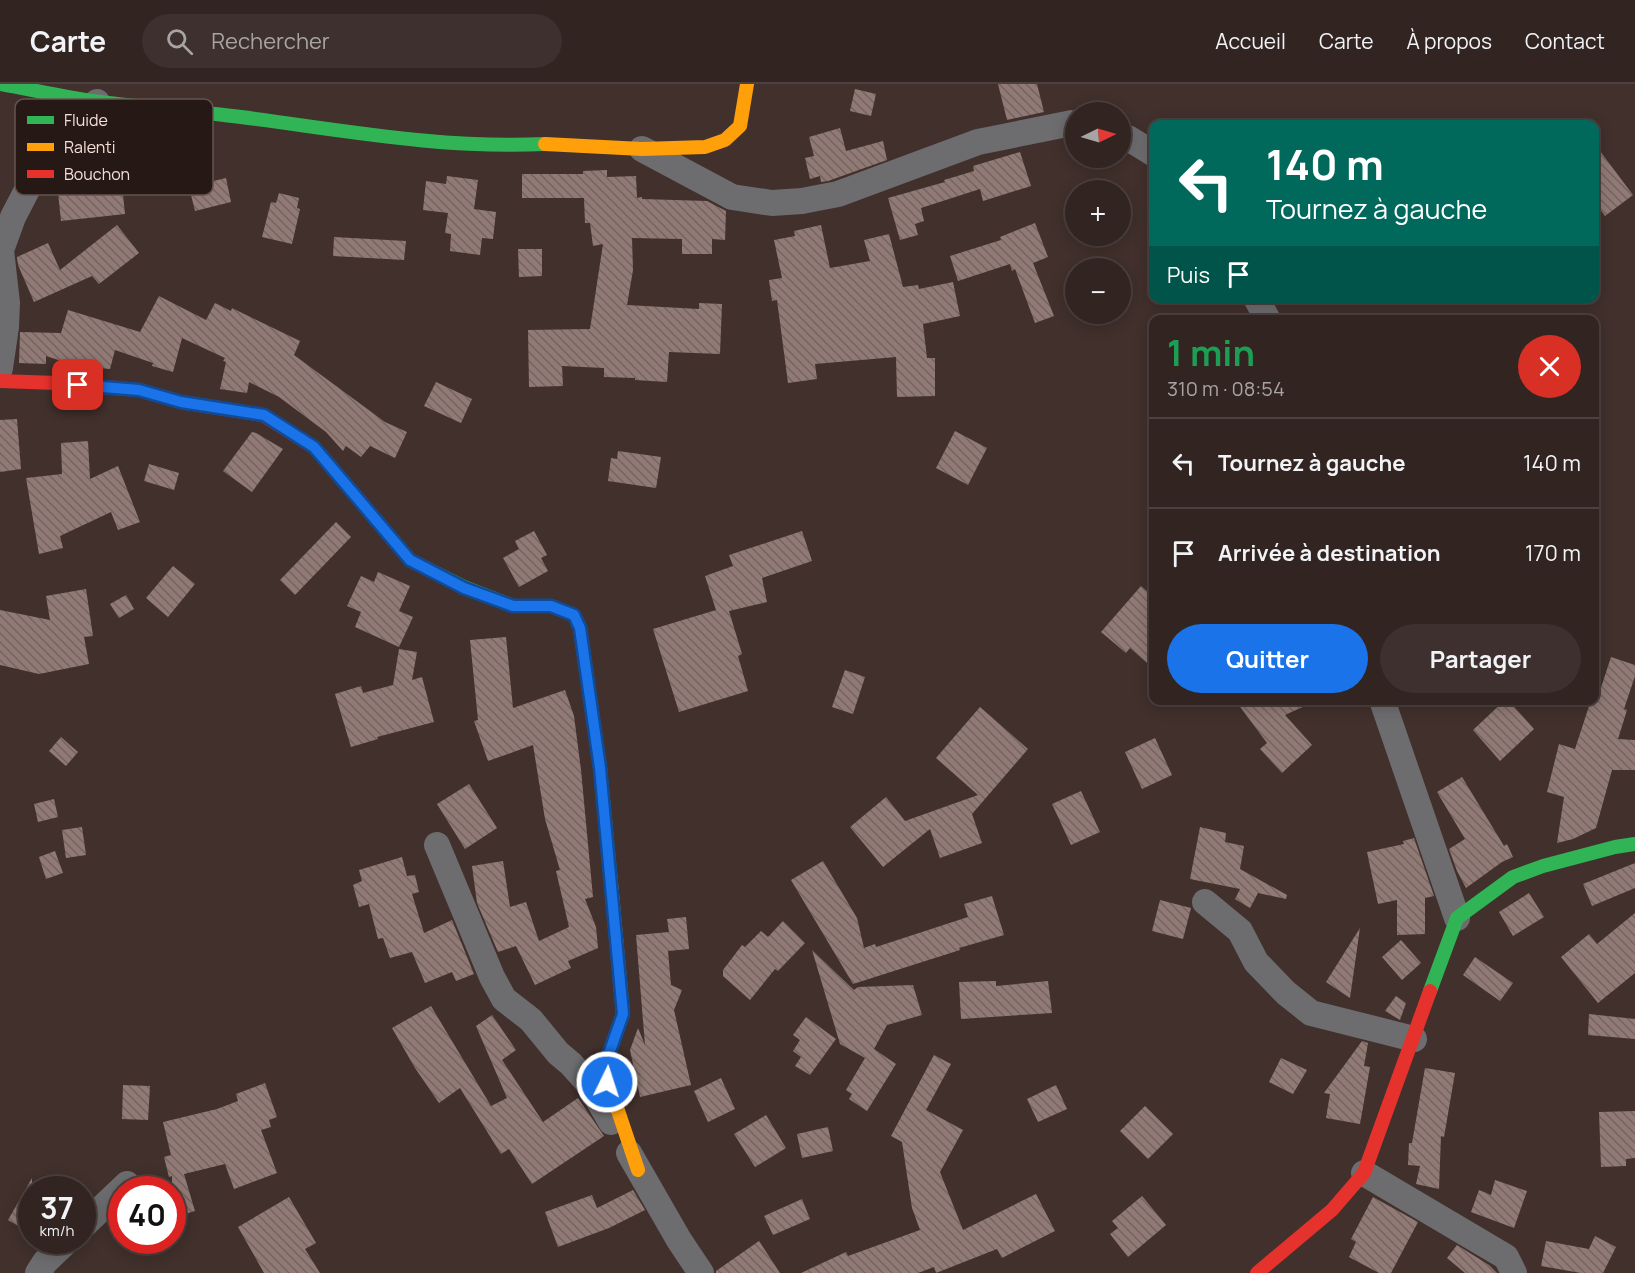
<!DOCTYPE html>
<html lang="fr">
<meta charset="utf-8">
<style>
:root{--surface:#312421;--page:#3d302e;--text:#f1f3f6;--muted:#a8a4a5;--line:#4c413f;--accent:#1a73e8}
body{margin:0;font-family:Manrope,sans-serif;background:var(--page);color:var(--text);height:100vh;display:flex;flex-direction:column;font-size:22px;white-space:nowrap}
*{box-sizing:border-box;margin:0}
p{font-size:20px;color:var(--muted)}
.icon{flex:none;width:33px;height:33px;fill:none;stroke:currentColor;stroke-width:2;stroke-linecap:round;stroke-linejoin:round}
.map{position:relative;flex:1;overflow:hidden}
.side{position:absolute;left:1149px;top:231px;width:450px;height:390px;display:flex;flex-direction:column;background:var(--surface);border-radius:12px;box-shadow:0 3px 15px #0003,0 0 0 2px var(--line)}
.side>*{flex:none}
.top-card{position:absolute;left:1149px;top:36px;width:450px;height:183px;border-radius:12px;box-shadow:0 3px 15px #0003,0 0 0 2px var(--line);background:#00695c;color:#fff;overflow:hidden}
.needle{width:39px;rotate:85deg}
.controls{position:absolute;left:1065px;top:18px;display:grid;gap:12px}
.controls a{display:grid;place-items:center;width:66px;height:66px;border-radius:50%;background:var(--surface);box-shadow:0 3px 15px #0003,0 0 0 2px var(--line);font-size:30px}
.speed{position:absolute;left:18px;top:1092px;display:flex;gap:12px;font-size:30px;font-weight:700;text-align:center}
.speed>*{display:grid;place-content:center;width:78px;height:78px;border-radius:50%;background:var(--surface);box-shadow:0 3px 15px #0003,0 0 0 2px var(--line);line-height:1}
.speed small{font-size:15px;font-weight:400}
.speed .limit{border:9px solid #d22;background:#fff;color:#111}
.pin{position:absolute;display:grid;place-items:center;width:51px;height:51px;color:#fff;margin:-26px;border-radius:12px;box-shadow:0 3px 9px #0006}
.me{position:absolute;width:66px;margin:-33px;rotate:4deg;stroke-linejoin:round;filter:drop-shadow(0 0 4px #0008)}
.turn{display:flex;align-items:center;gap:21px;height:126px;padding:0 18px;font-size:27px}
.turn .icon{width:78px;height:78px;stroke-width:2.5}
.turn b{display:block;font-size:42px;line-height:51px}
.then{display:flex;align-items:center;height:57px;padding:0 18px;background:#0003;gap:12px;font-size:22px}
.round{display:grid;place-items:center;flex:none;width:63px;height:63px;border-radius:32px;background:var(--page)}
.overview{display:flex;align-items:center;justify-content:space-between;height:102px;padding:0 18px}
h1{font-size:36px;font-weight:700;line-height:45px;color:#1e9e55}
.cta{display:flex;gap:12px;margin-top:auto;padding:12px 18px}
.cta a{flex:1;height:69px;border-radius:36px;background:var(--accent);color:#fff;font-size:24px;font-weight:700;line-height:69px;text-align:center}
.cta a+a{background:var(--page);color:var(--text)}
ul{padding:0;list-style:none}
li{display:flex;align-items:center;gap:18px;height:90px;padding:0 18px;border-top:2px solid var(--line)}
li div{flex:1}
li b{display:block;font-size:22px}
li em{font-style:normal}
header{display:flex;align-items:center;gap:36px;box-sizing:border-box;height:84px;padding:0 30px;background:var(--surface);border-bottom:2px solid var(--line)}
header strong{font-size:28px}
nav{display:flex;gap:33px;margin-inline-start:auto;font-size:21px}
.search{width:420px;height:54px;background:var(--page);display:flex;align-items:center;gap:15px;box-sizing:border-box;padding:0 21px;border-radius:33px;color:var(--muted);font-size:22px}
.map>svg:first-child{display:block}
</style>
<header>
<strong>Carte</strong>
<div class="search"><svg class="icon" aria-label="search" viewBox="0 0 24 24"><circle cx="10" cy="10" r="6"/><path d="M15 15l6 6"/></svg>Rechercher</div>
<nav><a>Accueil</a><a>Carte</a><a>À propos</a><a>Contact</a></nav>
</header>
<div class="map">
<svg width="1635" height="1189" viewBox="0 0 1635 1189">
<defs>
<pattern id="building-back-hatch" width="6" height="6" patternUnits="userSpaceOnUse" patternTransform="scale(1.5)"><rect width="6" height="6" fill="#917a75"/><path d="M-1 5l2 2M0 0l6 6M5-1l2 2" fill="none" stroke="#746460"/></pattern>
</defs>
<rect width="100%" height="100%" fill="#41302c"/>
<g fill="url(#building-back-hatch)">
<path d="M 998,0 L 1037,0 L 1044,28 L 1007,36 Z"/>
<path d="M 855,5 L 876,10 L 871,32 L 850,27 Z"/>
<path d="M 840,44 L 846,67 L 883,57 L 887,76 L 828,97 L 821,98 L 820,92 L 810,95 L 805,74 L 814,72 L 809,53 Z"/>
<path d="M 1594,59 L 1633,111 L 1605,132 L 1594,117 Z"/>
<path d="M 1020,68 L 1031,102 L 983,117 L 980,105 L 921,124 L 924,137 L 915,140 L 918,151 L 900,156 L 888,114 L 945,98 L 944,96 L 974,87 L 973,82 Z"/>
<path d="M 120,82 L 125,130 L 61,137 L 56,89 Z"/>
<path d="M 607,86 L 607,93 L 636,92 L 637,114 L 642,113 L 642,115 L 707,117 L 726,127 L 725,156 L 712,155 L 712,170 L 682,170 L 682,155 L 632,154 L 633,186 L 627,221 L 699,225 L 699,219 L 722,220 L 720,270 L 669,268 L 667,298 L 635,296 L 635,294 L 604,293 L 604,284 L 562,282 L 563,302 L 529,303 L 528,246 L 590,245 L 603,160 L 593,162 L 590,139 L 585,139 L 584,114 L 522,114 L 522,90 L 583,90 L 583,87 Z"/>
<path d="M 447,92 L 478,96 L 474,125 L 496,128 L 493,155 L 482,154 L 480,171 L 450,167 L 451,150 L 445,149 L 448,129 L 423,126 L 426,97 L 446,100 Z"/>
<path d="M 226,94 L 231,118 L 195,127 L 189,103 Z"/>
<path d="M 279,109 L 299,114 L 297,124 L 300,125 L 292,160 L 262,153 L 271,118 L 276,119 Z"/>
<path d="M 1035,139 L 1048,173 L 1033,179 L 1054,232 L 1035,239 L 1015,185 L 1012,187 L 1010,180 L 958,197 L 950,172 L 1001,156 L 1000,153 Z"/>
<path d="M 117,141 L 139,169 L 99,200 L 92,192 L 34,218 L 18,181 L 17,173 L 48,159 L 60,186 Z"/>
<path d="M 821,141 L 830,184 L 870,177 L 864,156 L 889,150 L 903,203 L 918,201 L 919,205 L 953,198 L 960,232 L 923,240 L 927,274 L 935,274 L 935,312 L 897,313 L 896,273 L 815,280 L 817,295 L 788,299 L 777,216 L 772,217 L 769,196 L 782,194 L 774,156 L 795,152 L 794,147 Z"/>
<path d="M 334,153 L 406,157 L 404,176 L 333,172 Z"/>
<path d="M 518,165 L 542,165 L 542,192 L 519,193 Z"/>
<path d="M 159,212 L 206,236 L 215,219 L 231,227 L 232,224 L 300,257 L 294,271 L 385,338 L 407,348 L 395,374 L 370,362 L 361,373 L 346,362 L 343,367 L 326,348 L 279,313 L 249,298 L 247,309 L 220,305 L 226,278 L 223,277 L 225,274 L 182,254 L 173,288 L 152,282 L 153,279 L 115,266 L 110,285 L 77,282 L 46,272 L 46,280 L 19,279 L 20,248 L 61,249 L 68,226 L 140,248 Z"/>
<path d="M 436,298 L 472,315 L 461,339 L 424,322 Z"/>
<path d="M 17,335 L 21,385 L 0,388 L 0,336 Z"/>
<path d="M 955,347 L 987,364 L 968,401 L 936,384 Z"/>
<path d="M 252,348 L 256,349 L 283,365 L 252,408 L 223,387 Z"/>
<path d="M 88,357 L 90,395 L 118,382 L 140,438 L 118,446 L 111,428 L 60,452 L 63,464 L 39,470 L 26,394 L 62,390 L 61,359 Z"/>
<path d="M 618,367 L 661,373 L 656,404 L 608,397 L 611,374 L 617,375 Z"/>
<path d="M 149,380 L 179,389 L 174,406 L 144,397 Z"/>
<path d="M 336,438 L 351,453 L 295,511 L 280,496 Z"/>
<path d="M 534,447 L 547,471 L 541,474 L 548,487 L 519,503 L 503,474 L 519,465 L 515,457 Z"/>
<path d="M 802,447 L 812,477 L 762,494 L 767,518 L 729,527 L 742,570 L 738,572 L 748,607 L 679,628 L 653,545 L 716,526 L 705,492 L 733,482 L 729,471 Z"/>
<path d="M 173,482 L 195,500 L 168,533 L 146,514 Z"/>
<path d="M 378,488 L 410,502 L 399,527 L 413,533 L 399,563 L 355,543 L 361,528 L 347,522 L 361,492 L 374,498 Z"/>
<path d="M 1141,502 L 1154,513 L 1154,585 L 1130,564 L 1126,569 L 1101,548 Z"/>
<path d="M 86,505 L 93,552 L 84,553 L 89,580 L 39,590 L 0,581 L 0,526 L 50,536 L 46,512 Z"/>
<path d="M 126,511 L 134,525 L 119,534 L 110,520 Z"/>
<path d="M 506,553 L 513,624 L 565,606 L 574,632 L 581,686 L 593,813 L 585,815 L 596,843 L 598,864 L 568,877 L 571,884 L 535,901 L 516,862 L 498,868 L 477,819 L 472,782 L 503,777 L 510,823 L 526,818 L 539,857 L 569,843 L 556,787 L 560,786 L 545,735 L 533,661 L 488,677 L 474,637 L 478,636 L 470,556 Z"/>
<path d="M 399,565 L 417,568 L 412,596 L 422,593 L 434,638 L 377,653 L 378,655 L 351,663 L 335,610 L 361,602 L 363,609 L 393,601 Z"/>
<path d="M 1611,573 L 1635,581 L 1635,592 L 1624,625 L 1627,626 L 1618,655 L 1635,656 L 1635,686 L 1612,686 L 1596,744 L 1573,755 L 1557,759 L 1564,713 L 1547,708 L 1559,660 L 1575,665 L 1591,616 L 1597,616 Z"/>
<path d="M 845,586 L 865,593 L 853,630 L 832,623 Z"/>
<path d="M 1235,616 L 1318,616 L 1285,631 L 1312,661 L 1282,689 L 1260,665 L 1267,659 Z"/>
<path d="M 1505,616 L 1508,616 L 1534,645 L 1500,677 L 1473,646 Z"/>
<path d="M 980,623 L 1028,665 L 972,730 L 982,759 L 940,774 L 930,745 L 883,783 L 850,743 L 886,713 L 905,737 L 978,711 L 936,674 Z"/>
<path d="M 61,653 L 78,668 L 66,682 L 49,667 Z"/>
<path d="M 1155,654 L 1172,691 L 1142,705 L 1125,668 Z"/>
<path d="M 1462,693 L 1504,762 L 1507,760 L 1513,773 L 1502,778 L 1466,804 L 1457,787 L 1449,765 L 1465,755 L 1437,708 Z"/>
<path d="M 469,700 L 497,744 L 465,765 L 437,720 Z"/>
<path d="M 1081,707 L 1100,748 L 1071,761 L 1052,720 Z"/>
<path d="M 54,715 L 58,733 L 38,738 L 34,720 Z"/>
<path d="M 82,743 L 86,771 L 66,774 L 62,746 Z"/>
<path d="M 1200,743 L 1226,749 L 1225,758 L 1244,762 L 1240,785 L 1287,811 L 1286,815 L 1258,809 L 1250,824 L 1235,815 L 1240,805 L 1190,795 Z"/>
<path d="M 1414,754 L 1434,812 L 1425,814 L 1425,850 L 1397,851 L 1397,816 L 1378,820 L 1367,768 L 1404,760 L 1403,757 Z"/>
<path d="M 55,767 L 63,789 L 46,795 L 39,773 Z"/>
<path d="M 402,773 L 407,792 L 415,791 L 419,808 L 412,810 L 424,849 L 452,836 L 474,890 L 456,897 L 452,888 L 425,899 L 412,868 L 390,874 L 383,854 L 378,855 L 369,820 L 359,823 L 353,801 L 362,797 L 359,786 Z"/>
<path d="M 823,777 L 857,834 L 864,864 L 875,860 L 876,863 L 968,833 L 964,820 L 992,812 L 1004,851 L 959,864 L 960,866 L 853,900 L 791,796 Z"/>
<path d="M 1635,779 L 1635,804 L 1592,822 L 1583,800 Z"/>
<path d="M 1529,809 L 1544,833 L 1513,852 L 1499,828 Z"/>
<path d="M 1160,816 L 1191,824 L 1183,855 L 1152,847 Z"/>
<path d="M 1635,829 L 1635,889 L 1598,919 L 1561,873 L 1589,850 L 1597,860 Z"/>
<path d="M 686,833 L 689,865 L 668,867 L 671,901 L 682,906 L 674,926 L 691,1001 L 640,1013 L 630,966 L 638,944 L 645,961 L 636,851 L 669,848 L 667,835 Z"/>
<path d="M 783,837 L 805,859 L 778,887 L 775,885 L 750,916 L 723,892 L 723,886 L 742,861 L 745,863 L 761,847 L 768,853 Z"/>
<path d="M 1360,844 L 1350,914 L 1326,898 Z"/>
<path d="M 1401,856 L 1421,879 L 1402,896 L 1382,873 Z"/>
<path d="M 812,866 L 854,906 L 858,903 L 913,901 L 922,931 L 887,941 L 874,965 L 896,980 L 867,1027 L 849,1015 L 852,1010 L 846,1006 L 865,974 L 840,960 Z"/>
<path d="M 1475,873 L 1513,899 L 1500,917 L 1463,891 Z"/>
<path d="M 996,897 L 996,902 L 1048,897 L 1052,929 L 961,935 L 959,898 Z"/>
<path d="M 1396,912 L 1406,919 L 1400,936 L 1385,927 Z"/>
<path d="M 431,922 L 491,1022 L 507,1014 L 476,942 L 492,931 L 516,966 L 502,976 L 543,1038 L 578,1014 L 604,1052 L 532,1100 L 509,1065 L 501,1070 L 460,1004 L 439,1019 L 415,984 L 392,944 Z"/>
<path d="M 1589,930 L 1635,935 L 1635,955 L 1588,951 Z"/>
<path d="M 806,933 L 836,955 L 810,991 L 795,982 L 801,973 L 793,967 L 800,956 L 793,951 Z"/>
<path d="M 1362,957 L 1368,959 L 1364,982 L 1370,983 L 1360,1040 L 1326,1034 L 1330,1010 L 1324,1009 Z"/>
<path d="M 934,971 L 951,980 L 926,1026 L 963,1046 L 940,1088 L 963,1146 L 1036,1110 L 1055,1147 L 1002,1174 L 997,1165 L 936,1189 L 934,1183 L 918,1189 L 801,1189 L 846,1168 L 848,1172 L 920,1146 L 912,1124 L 902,1058 L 891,1052 Z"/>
<path d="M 1281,974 L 1307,986 L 1293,1010 L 1269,998 Z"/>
<path d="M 1425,984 L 1455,989 L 1444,1053 L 1441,1052 L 1439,1105 L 1416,1100 L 1420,1082 L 1408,1081 L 1409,1059 L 1412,1059 Z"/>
<path d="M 721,994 L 735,1025 L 708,1038 L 694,1007 Z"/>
<path d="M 265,999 L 277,1033 L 269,1036 L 271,1043 L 261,1046 L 277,1089 L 234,1105 L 225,1080 L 184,1090 L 195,1127 L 172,1134 L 172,1092 L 169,1093 L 164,1073 L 171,1071 L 163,1038 L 217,1025 L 238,1017 L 236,1010 Z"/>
<path d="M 123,1001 L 150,1002 L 148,1036 L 122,1035 Z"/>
<path d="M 1056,1001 L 1067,1025 L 1038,1038 L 1027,1015 Z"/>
<path d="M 1145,1022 L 1173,1050 L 1148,1075 L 1120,1047 Z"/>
<path d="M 1635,1027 L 1635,1074 L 1626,1075 L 1626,1082 L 1601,1083 L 1599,1028 Z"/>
<path d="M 766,1031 L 786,1064 L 755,1083 L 734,1050 Z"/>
<path d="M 828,1043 L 833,1067 L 802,1074 L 797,1050 Z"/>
<path d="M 32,1094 L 32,1150 L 8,1136 Z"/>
<path d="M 1495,1096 L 1527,1107 L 1514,1144 L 1471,1128 L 1479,1106 L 1491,1111 Z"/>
<path d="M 633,1106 L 645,1126 L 609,1144 L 558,1163 L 545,1128 L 592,1111 L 597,1124 Z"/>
<path d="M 1142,1112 L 1166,1141 L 1128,1173 L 1110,1150 L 1118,1144 L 1112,1137 Z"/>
<path d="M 289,1113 L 316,1159 L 305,1165 L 320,1189 L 264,1189 L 238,1143 Z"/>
<path d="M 1373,1113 L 1418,1138 L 1391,1189 L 1379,1189 L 1349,1173 L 1356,1158 L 1351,1155 Z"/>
<path d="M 802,1115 L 810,1135 L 773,1151 L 764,1132 Z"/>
<path d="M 1595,1152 L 1616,1163 L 1603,1189 L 1581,1189 L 1541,1182 L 1546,1157 L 1589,1165 Z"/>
<path d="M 759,1157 L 780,1189 L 716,1189 L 716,1187 Z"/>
<path d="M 1457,1161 L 1489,1181 L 1497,1189 L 1465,1189 L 1447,1174 Z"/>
</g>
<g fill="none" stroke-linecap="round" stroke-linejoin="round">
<g stroke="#6d6c6f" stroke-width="26">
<path d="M 1120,52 L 1128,54 L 1154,70"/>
<path d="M 642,65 L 732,113 L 772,119 L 802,117 L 838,110 L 978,58 L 1072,39 L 1076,40"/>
<path d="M 1256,214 L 1268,236"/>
<path d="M 0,284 L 6,243 L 7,219 L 1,166 L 13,133 L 43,75 L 62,51 L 97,18"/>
<path d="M 1382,616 L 1457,834"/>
<path d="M 437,761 L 492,893 L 504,915 L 531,936 L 558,969 L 571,980 L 589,1000 L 611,1038"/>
<path d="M 1205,818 L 1240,847 L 1256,878 L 1286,909 L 1311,929 L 1414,955"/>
<path d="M 629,1069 L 679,1156 L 701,1189"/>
<path d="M 1364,1089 L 1506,1173 L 1514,1189"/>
<path d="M 82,1143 L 127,1100"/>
<path d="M 38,1189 L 45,1178 L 68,1156"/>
</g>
<g stroke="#30b455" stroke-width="14">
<path d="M 1,0 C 34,6 67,14 100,18 C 147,24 194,27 241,33 C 342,46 442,65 545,60"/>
<path d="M 321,371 L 410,476 L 464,503 L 513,522 L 551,522 L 574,531 L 580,544 L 600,684 L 611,799"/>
<path d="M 1430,907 L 1457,834 L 1513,793 L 1543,782 L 1615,763 L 1635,760"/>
</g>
<g stroke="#ff9f0a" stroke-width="14">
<path d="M 545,60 L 642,65 L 705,63 L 725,56 L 740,42 L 747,0"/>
<path d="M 611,799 L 623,930 L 605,981 L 606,991 L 638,1086"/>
</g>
<g stroke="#e5322d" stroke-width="14">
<path d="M 0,297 L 57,299 L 139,306 L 181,318 L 263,331 L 314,363 L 321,371"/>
<path d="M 1257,1189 L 1332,1126 L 1364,1089 L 1430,907"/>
</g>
</g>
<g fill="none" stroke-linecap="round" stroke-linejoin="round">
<defs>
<path id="route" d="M 78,301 L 139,306 L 181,318 L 264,331 L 314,363 L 410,476 L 464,504 L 513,522 L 551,522 L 574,531 L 580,544 L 600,684 L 623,930 L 605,981 L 607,998"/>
</defs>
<use href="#route" stroke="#114b97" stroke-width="15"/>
<use href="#route" stroke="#1a73e8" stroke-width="10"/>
</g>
<rect x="15" y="15" width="198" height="96" rx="9" fill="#261814" stroke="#64544f" stroke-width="1.5"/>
<rect x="27" y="32" width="27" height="8" fill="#30b455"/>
<rect x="27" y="59" width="27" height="8" fill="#ff9f0a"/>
<rect x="27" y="86" width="27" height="8" fill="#e5322d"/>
<g font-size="16" fill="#f4dfd9">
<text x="64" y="42">Fluide</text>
<text x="64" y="69">Ralenti</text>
<text x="64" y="96">Bouchon</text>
</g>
</svg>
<div class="controls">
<a><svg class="needle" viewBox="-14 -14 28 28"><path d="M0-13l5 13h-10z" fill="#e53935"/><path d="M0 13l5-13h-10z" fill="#a8a4a5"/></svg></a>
<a>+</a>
<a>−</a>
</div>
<div class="speed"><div>37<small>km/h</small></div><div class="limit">40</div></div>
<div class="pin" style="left:78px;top:301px;background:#d93025"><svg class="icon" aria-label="arrive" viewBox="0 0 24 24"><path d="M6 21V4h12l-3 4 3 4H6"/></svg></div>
<svg class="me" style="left:607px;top:998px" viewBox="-20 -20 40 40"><circle r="17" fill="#1a73e8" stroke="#fff" stroke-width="3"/><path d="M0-11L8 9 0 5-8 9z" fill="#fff"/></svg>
<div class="top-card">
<div class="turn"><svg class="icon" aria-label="left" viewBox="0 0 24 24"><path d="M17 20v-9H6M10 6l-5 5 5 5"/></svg><div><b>140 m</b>Tournez à gauche</div></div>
<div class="then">Puis<svg class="icon" aria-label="arrive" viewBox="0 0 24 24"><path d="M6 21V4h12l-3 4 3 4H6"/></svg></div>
</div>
<section class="side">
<div class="overview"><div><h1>1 min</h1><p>310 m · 08:54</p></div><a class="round" style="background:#d93025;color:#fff"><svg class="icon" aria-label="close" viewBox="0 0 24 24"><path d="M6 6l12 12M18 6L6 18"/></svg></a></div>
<ul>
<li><svg class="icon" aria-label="left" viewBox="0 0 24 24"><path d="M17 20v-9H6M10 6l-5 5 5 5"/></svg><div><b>Tournez à gauche</b></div><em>140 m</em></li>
<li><svg class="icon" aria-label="arrive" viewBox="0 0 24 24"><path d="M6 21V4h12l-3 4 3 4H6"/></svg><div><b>Arrivée à destination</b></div><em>170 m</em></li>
</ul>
<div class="cta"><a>Quitter</a><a>Partager</a></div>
</section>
</div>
